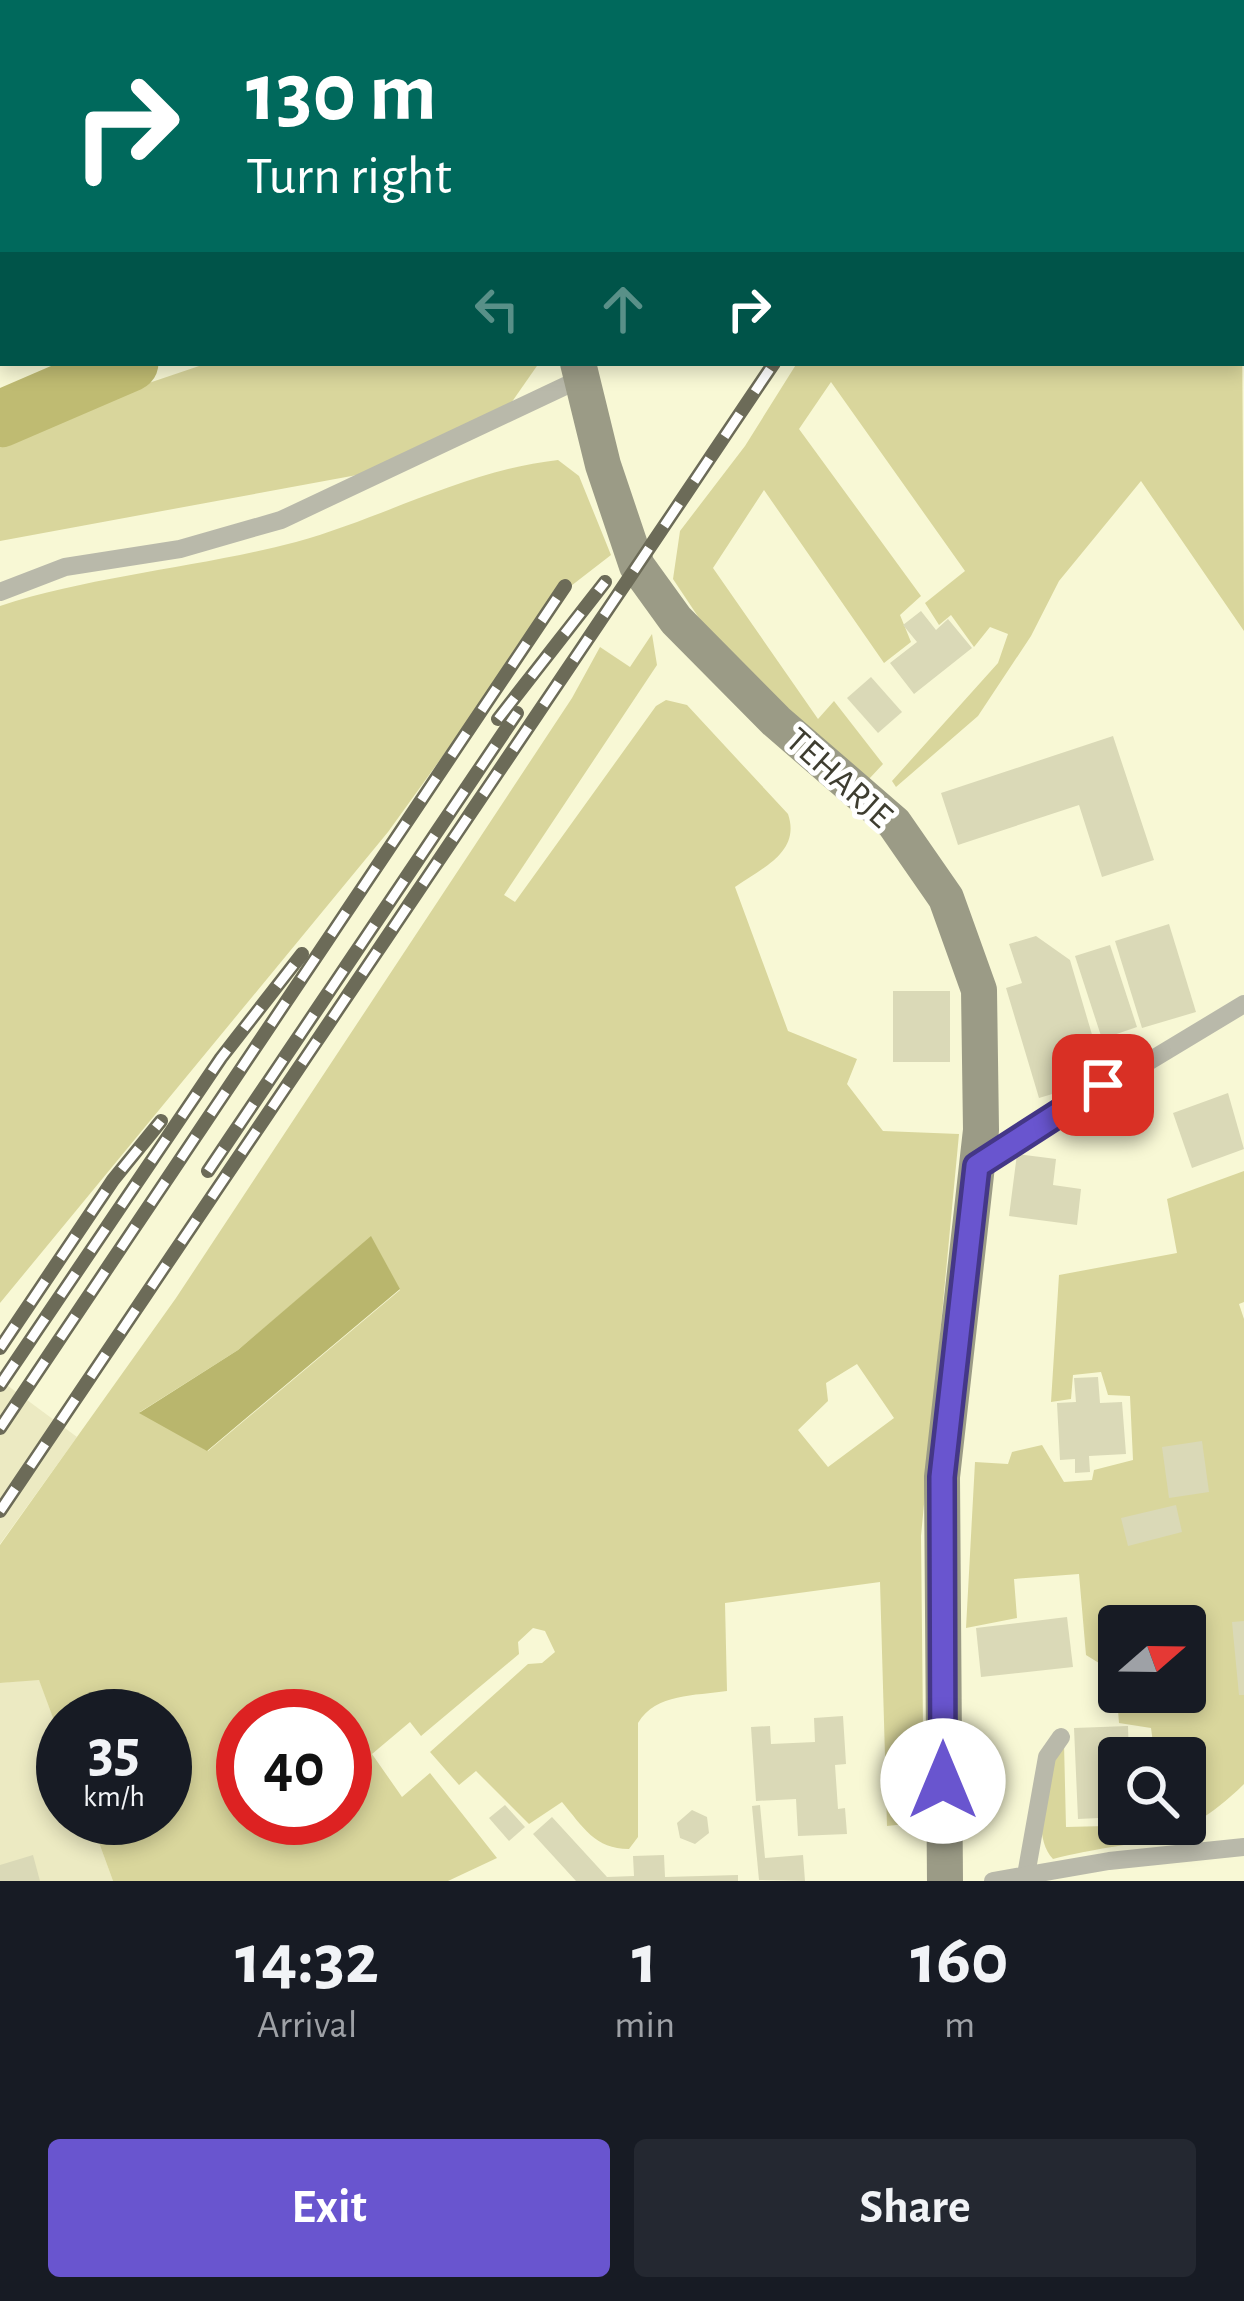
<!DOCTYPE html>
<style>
:root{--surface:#171b24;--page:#242831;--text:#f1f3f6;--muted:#9ea1a6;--accent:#6955cf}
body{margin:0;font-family:"Alegreya Sans",sans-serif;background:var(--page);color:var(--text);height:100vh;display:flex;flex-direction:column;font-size:45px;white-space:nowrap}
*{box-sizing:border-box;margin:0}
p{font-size:39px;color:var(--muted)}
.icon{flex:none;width:66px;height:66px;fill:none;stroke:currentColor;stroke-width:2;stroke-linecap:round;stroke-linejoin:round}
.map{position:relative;height:1881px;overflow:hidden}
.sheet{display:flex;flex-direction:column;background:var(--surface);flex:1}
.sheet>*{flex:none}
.hud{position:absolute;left:0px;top:0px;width:1245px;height:366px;box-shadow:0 6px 18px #0003;background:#00695c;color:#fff;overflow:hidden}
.needle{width:78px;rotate:70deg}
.buttons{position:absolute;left:1098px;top:1605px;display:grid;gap:24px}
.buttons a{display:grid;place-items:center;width:108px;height:108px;border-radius:12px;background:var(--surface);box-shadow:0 6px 18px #0003;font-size:60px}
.speed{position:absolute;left:36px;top:1689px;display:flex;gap:24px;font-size:60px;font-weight:700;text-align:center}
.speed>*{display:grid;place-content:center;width:156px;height:156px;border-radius:50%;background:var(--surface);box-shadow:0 6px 18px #0003;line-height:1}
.speed small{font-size:30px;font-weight:400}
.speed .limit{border:18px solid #d22;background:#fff;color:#111}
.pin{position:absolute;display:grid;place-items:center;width:102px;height:102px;color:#fff;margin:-51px;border-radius:24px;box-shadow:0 6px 18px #0006}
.me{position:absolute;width:132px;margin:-66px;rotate:0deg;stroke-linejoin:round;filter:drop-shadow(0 0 9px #0008)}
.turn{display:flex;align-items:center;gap:42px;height:252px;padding:0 48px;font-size:54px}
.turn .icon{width:156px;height:156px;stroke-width:2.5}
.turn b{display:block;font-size:84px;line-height:102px}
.lanes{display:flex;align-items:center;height:114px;padding:0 48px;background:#0003;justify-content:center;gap:60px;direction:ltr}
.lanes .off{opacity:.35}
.eta{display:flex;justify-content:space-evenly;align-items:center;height:204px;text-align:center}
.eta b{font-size:72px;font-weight:700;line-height:84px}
.cta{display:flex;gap:24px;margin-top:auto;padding:24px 48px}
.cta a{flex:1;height:138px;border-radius:12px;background:var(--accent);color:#fff;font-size:48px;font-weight:700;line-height:138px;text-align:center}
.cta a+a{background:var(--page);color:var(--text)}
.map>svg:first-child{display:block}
</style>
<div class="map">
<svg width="1244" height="1881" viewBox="0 0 1244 1881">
<rect width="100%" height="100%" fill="#f8f8d5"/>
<g fill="#eceac2">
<path d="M 0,1380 L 77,1437 L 0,1544 Z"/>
<path d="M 39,1679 L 63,1745 L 63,1818 L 90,1818 L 113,1881 L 0,1881 L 0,1683 Z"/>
</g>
<g fill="#d9d69c" fill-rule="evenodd">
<path d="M 1242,315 L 1244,631 L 1141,481 L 1059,581 L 1031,636 L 978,716 L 896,787 L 892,781 L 998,663 L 1008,634 L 990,627 L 974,647 L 951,615 L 939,625 L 925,603 L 965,571 L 831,382 L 799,429 L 921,596 L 900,615 L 911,642 L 884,663 L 764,490 L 713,568 L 818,719 L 834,701 L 883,764 L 869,779 L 853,776 L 701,621 L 673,579 L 680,531 L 745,446 L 797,363 L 1242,363 Z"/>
<path d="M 208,363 L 539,363 L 498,422 L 357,475 L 0,541 L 0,448 L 137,387 Z"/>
<path d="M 558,460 L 579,476 L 611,555 L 558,596 L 388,832 L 0,1303 L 0,606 C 96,575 198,568 296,542 C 383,518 467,470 558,460 Z"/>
<path d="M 652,634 L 657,665 L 504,895 L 515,902 L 656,706 L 666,700 L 687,705 L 788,814 C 801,852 762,868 735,887 L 788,1031 L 857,1059 L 847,1084 L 883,1131 L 959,1134 L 921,1536 L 924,1822 L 887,1826 L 880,1582 L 725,1603 L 727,1691 C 695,1696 656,1693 638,1723 L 638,1837 L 629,1849 C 595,1849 583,1827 562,1802 L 529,1824 L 476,1771 L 459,1785 L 430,1752 L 528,1664 L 542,1663 L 555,1652 L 545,1631 L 533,1628 L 518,1642 L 519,1654 L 421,1736 L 410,1722 L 372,1754 L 402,1797 L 430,1773 L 497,1858 L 448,1881 L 113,1881 L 90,1818 L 165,1818 L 165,1716 L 63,1716 L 63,1745 L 39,1680 L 0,1683 L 0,1545 L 176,1298 L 572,698 L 600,647 L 630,667 ZM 371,1237 L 400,1290 L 208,1451 L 140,1412 L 238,1350 ZM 857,1364 L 894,1418 L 828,1467 L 798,1430 L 828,1401 L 826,1383 ZM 243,1716 L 345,1716 L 345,1818 L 243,1818 Z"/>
<path d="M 1244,1171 L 1244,1302 L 1239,1304 L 1244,1319 L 1244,1784 C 1175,1852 1138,1837 1053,1859 C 1029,1834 1046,1770 1064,1743 L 1066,1827 L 1185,1824 L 1185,1758 L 1155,1758 L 1151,1728 L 1119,1723 L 1115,1673 L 1086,1655 L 1079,1574 L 1014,1579 L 1017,1618 L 966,1628 L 975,1462 L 1008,1464 L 1012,1452 L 1042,1445 L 1064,1482 L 1092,1480 L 1094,1470 L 1133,1460 L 1130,1396 L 1108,1395 L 1101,1372 L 1073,1375 L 1071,1399 L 1051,1402 L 1059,1275 L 1177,1253 L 1167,1199 ZM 1119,1626 L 1185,1626 L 1185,1692 L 1119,1692 Z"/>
</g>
<path fill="#b9b66d" d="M 371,1236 L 400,1289 L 207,1451 L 139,1413 L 238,1350 Z"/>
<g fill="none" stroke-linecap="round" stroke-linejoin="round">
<g stroke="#bfbb72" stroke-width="57">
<path d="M 821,3 L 824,0"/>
<path d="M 0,419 L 130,363"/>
</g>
</g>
<g fill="#dad9b7">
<path d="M 921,611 L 936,630 L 948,619 L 972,648 L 914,694 L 890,663 L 917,642 L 903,625 Z"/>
<path d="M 871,677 L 902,712 L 878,733 L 847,698 Z"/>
<path d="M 1113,736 L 1154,860 L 1102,877 L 1079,805 L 958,845 L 941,793 Z"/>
<path d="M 1169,924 L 1196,1012 L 1142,1028 L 1115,941 Z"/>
<path d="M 1036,936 L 1070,960 L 1093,1038 L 1066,1046 L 1079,1086 L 1039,1098 L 1006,988 L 1022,983 L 1009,944 Z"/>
<path d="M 1110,945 L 1137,1027 L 1102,1039 L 1075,956 Z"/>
<rect x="893" y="991" width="57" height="71"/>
<path d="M 1228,1093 L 1244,1149 L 1192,1168 L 1173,1113 Z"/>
<path d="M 1017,1154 L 1056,1159 L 1053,1185 L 1081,1189 L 1077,1225 L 1009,1216 Z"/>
<path d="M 1098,1377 L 1100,1403 L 1122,1402 L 1126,1454 L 1089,1456 L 1090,1472 L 1075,1473 L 1075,1459 L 1060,1460 L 1057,1403 L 1076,1402 L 1074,1378 Z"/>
<path d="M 1202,1441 L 1209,1492 L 1169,1498 L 1162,1447 Z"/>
<path d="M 1176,1505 L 1182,1532 L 1128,1546 L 1121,1518 Z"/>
<path d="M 1067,1617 L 1073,1667 L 981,1677 L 976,1628 Z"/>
<path d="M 1244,1621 L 1244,1695 L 1239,1695 L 1232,1622 Z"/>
<path d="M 843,1716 L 846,1764 L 835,1765 L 838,1809 L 845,1808 L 847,1834 L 798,1836 L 796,1799 L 756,1801 L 751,1727 L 770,1726 L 771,1744 L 815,1742 L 814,1718 Z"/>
<path d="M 1128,1726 L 1129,1758 L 1119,1758 L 1119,1817 L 1078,1819 L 1074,1728 Z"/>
<path d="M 505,1805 L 525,1827 L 509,1841 L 489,1818 Z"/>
<path d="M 760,1805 L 765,1858 L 803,1855 L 805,1881 L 759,1880 L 752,1806 Z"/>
<path d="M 692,1810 L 707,1817 L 709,1833 L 695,1844 L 680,1838 L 677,1823 Z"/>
<path d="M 552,1817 L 607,1877 L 634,1876 L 633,1856 L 664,1855 L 665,1877 L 738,1875 L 738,1881 L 576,1881 L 533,1834 Z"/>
<path d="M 33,1855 L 40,1881 L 0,1881 L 0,1865 Z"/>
</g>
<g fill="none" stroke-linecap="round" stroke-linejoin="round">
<g stroke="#b9b9aa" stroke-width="18">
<path d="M 0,592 L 65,567 L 180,549 L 281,520 L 580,379"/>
<path d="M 977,1165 L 1244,1004"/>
<path d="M 1026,1875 L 1047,1757 L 1061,1737"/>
<path d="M 993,1881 L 1109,1861 L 1244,1847"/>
</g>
<path stroke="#b9b9aa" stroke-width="36" d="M 0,318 L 3,316"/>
<g stroke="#9b9b86" stroke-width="36">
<path d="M 529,0 L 530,3"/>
<path d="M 578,363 L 603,465 L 637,566 L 676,620 L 776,721 L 894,823 L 946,898 L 979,990 L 981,1130 L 942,1477 L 945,1881"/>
</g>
<defs>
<g id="rail">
<path d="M 971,3 L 973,0"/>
<path d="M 992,3 L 994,0"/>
<path d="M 498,719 L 605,582"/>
<path d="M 208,1171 L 517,713"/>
<path d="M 0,1348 L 113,1180 L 161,1121"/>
<path d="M 0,1385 L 221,1058 L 302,954"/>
<path d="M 0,1428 L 565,586"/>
<path d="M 0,1511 L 774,363"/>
</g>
</defs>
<use href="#rail" stroke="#6c6b58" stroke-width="14"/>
<use href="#rail" stroke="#fff" stroke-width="9" stroke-dasharray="27" stroke-linecap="butt"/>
</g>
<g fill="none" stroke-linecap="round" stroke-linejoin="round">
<defs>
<path id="route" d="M 943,1781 L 942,1477 L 977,1166 L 1103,1085"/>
</defs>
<use href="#route" stroke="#443787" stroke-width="30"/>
<use href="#route" stroke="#6955cf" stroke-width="21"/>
</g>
<g text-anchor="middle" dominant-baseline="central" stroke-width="10" stroke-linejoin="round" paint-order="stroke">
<g font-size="36" fill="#3e3d30" stroke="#fff">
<text transform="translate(839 778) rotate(42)">TEHARJE</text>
</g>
</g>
</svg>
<div class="buttons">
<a><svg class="needle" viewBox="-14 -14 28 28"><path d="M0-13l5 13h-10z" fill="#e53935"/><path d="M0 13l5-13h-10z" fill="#9ea1a6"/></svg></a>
<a><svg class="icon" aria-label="search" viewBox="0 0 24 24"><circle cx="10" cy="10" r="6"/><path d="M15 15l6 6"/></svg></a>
</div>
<div class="speed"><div>35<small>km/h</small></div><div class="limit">40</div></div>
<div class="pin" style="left:1103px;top:1085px;background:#d93025"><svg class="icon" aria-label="arrive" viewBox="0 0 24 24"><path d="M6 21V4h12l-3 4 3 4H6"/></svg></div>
<svg class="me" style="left:943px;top:1781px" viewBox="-20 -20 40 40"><circle r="19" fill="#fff"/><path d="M0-13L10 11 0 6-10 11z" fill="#6955cf"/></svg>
<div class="hud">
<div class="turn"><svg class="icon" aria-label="right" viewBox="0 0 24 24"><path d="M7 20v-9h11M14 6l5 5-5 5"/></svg><div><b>130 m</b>Turn right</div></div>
<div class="lanes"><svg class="icon off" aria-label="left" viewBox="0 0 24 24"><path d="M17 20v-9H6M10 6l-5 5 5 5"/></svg><svg class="icon off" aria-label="ahead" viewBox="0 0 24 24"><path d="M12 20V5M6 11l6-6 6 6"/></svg><svg class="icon" aria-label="right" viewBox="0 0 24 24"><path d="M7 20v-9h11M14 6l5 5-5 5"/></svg></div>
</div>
</div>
<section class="sheet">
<div class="eta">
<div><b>14:32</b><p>Arrival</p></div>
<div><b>1</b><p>min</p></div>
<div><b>160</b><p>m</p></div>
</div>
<div class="cta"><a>Exit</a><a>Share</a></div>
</section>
